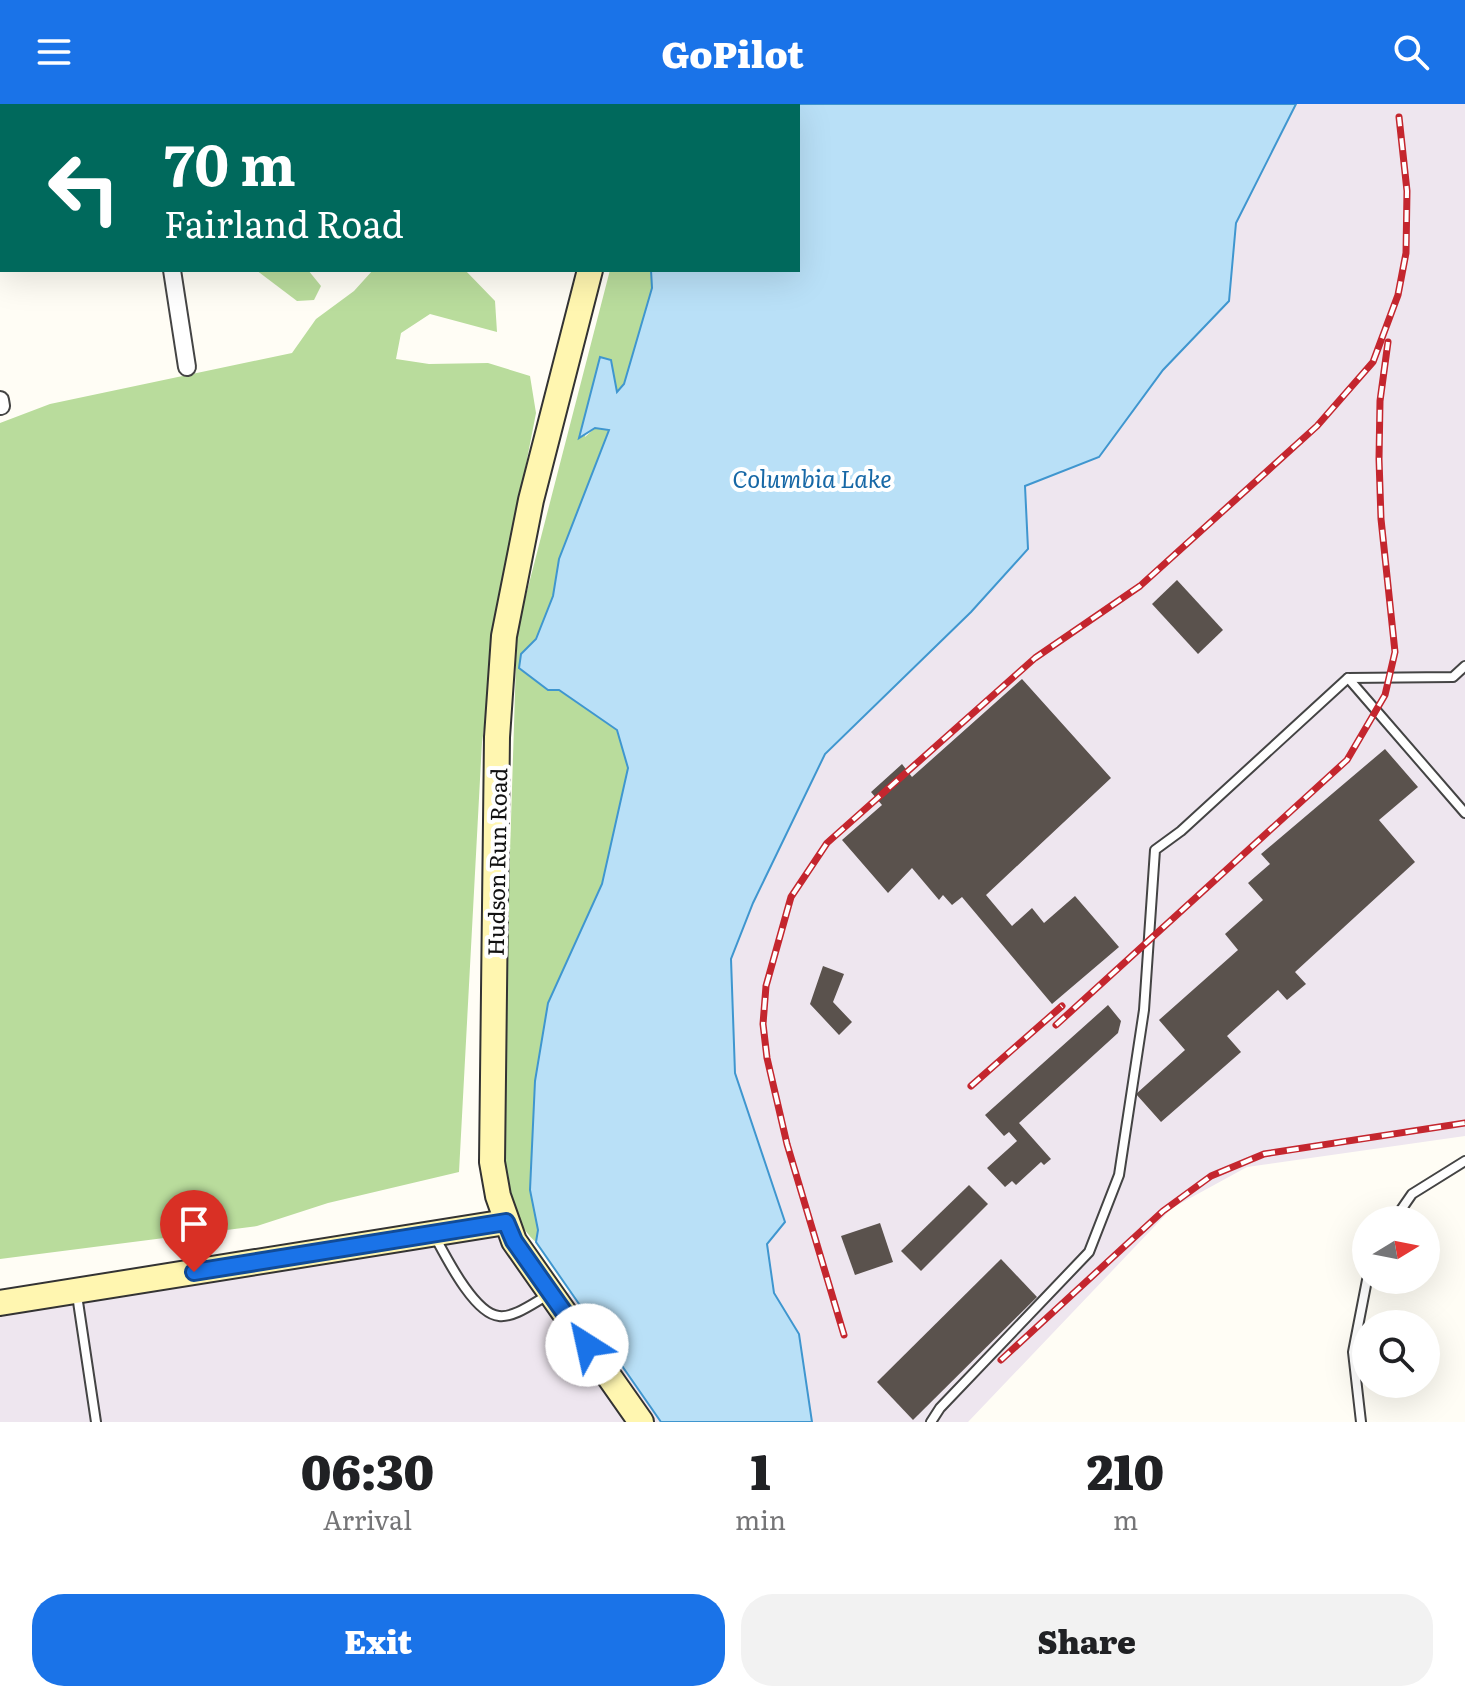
<!DOCTYPE html>
<style>
:root{--surface:#fff;--page:#f2f2f2;--text:#202124;--muted:#757577;--accent:#1a73e8}
body{margin:0;font-family:Literata,serif;background:var(--page);color:var(--text);height:100vh;display:flex;flex-direction:column;font-size:30px;white-space:nowrap}
*{box-sizing:border-box;margin:0}
p{font-size:26px;color:var(--muted)}
.icon{flex:none;width:44px;height:44px;fill:none;stroke:currentColor;stroke-width:2;stroke-linecap:round;stroke-linejoin:round}
.map{position:relative;height:1318px;overflow:hidden}
.panel{display:flex;flex-direction:column;background:var(--surface);flex:1}
.panel>*{flex:none}
.hud{position:absolute;left:0px;top:0px;width:800px;height:168px;box-shadow:0 8px 32px #0002;background:#00695c;color:#fff;overflow:hidden}
.needle{width:52px;rotate:80deg}
.controls{position:absolute;left:1352px;top:1102px;display:grid;gap:16px}
.controls a{display:grid;place-items:center;width:88px;height:88px;border-radius:50%;background:var(--surface);box-shadow:0 8px 32px #0002;font-size:40px}
.pin{position:absolute;display:grid;place-items:center;width:68px;height:68px;color:#fff;margin:-82px -34px;border-radius:50% 50% 50% 0;rotate:-45deg;box-shadow:0 0 8px #0007}
.pin .icon{rotate:45deg}
.me{position:absolute;width:88px;margin:-44px;rotate:325deg;stroke-linejoin:round;filter:drop-shadow(0 0 6px #0008)}
.turn{display:flex;align-items:center;gap:28px;height:168px;padding:0 32px;font-size:36px}
.turn .icon{width:104px;height:104px;stroke-width:2.5}
.turn b{display:block;font-size:56px;line-height:68px}
.eta{display:flex;justify-content:space-evenly;align-items:center;height:136px;text-align:center}
.eta b{font-size:48px;font-weight:800;line-height:56px}
.action{display:flex;gap:16px;margin-top:auto;padding:16px 32px}
.action a{flex:1;height:92px;border-radius:32px;background:var(--accent);color:#fff;font-size:32px;font-weight:800;line-height:92px;text-align:center}
.action a+a{background:var(--page);color:var(--text)}
header{display:flex;justify-content:space-between;align-items:center;height:104px;padding:0 32px;background:var(--accent);color:#fff;font-size:36px;font-weight:800}
.map>svg:first-child{display:block}
</style>
<header><svg class="icon" aria-label="menu" viewBox="0 0 24 24"><path d="M4 6h16M4 12h16M4 18h16"/></svg>GoPilot<svg class="icon" aria-label="search" viewBox="0 0 24 24"><circle cx="10" cy="10" r="6"/><path d="M15 15l6 6"/></svg></header>
<div class="map">
<svg width="1465" height="1318" viewBox="0 0 1465 1318">
<rect width="100%" height="100%" fill="#fffdf5"/>
<path fill="#eee6ef" d="M 1296,0 L 1465,0 L 1465,1032 L 1247,1063 L 1172,1104 L 968,1318 L 0,1318 L 0,1199 L 506,1118 L 551,1190 L 771,1170 L 767,1140 L 785,1118 L 735,969 L 731,855 L 753,799 L 825,650 L 971,508 L 1028,446 L 1025,382 L 1099,353 L 1163,266 L 1229,197 L 1236,119 Z"/>
<g fill="#b9dc9c">
<path d="M 358,0 L 604,0 L 358,2 Z"/>
<path d="M 256,166 L 308,166 L 321,182 L 314,196 L 297,197 Z"/>
<path d="M 373,166 L 465,166 L 495,197 L 497,228 L 430,210 L 401,229 L 396,255 L 429,260 L 488,259 L 530,272 L 536,309 L 514,422 L 482,638 L 459,1068 L 328,1099 L 257,1122 L 0,1155 L 0,319 L 50,300 L 292,249 L 316,215 L 354,187 Z"/>
<path d="M 610,166 L 651,166 L 652,184 L 624,280 L 617,289 L 611,256 L 600,253 L 585,333 L 595,324 L 609,325 L 559,455 L 553,492 L 536,535 L 521,550 L 519,563 L 548,586 L 559,586 L 617,626 L 628,664 L 602,780 L 548,899 L 530,1086 L 538,1126 L 536,1138 C 504,1112 504,1040 502,1001 L 517,526 Z"/>
</g>
<path fill="#b9e0f7" stroke="#3f96cf" stroke-width="2" d="M 747,0 L 1296,0 L 1236,119 L 1229,197 L 1163,266 L 1099,353 L 1025,382 L 1028,445 L 971,508 L 825,650 L 753,799 L 731,855 L 735,969 L 785,1118 L 767,1140 L 774,1189 L 799,1230 L 812,1318 L 661,1318 L 536,1138 L 538,1126 L 530,1086 L 535,977 L 548,899 L 602,780 L 628,664 L 617,626 L 559,586 L 548,586 L 519,564 L 521,550 L 536,535 L 553,492 L 559,455 L 609,326 L 595,324 L 579,334 L 600,253 L 611,256 L 617,288 L 624,280 L 652,184 L 651,166 L 798,166 L 798,2 Z"/>
<g fill="#5a524d">
<path d="M 1177,476 L 1223,526 L 1198,550 L 1152,500 Z"/>
<path d="M 1022,575 L 1111,674 L 986,791 L 1012,822 L 1032,804 L 1044,819 L 1075,792 L 1119,843 L 1052,900 L 962,793 L 952,801 L 943,791 L 939,796 L 912,764 L 888,789 L 842,736 L 882,701 L 871,688 L 902,660 L 912,673 Z"/>
<path d="M 1385,645 L 1418,683 L 1379,716 L 1415,758 L 1295,868 L 1306,880 L 1287,896 L 1278,886 L 1227,932 L 1241,948 L 1161,1018 L 1136,990 L 1185,946 L 1159,916 L 1238,846 L 1225,830 L 1263,796 L 1248,779 L 1270,760 L 1261,750 Z"/>
<path d="M 823,862 L 844,870 L 833,898 L 852,918 L 839,931 L 810,900 Z"/>
<path d="M 1108,901 L 1121,917 L 1118,929 L 1019,1019 L 1051,1055 L 1044,1061 L 1041,1058 L 1016,1081 L 1012,1077 L 1005,1083 L 987,1064 L 1017,1037 L 1009,1028 L 1004,1032 L 985,1011 Z"/>
<path d="M 969,1081 L 988,1100 L 921,1167 L 901,1147 Z"/>
<path d="M 880,1119 L 893,1158 L 855,1171 L 841,1132 Z"/>
<path d="M 1001,1155 L 1037,1193 L 913,1316 L 877,1278 Z"/>
</g>
<g fill="none" stroke-linecap="round" stroke-linejoin="round">
<defs>
<g id="lane">
<path d="M 1348,574 L 1465,709"/>
<path d="M 1394,1116 L 1412,1090 L 1465,1057"/>
<path d="M 434,1131 C 445,1151 474,1210 499,1212 C 515,1214 536,1197 550,1190"/>
<path d="M 77,1191 L 96,1318"/>
<path d="M 931,1318 L 940,1304 L 1089,1148 L 1119,1071 L 1144,906 L 1155,746 L 1181,727 L 1348,574 L 1453,573 L 1465,562"/>
<path d="M 1361,1318 L 1353,1248 L 1367,1176"/>
</g>
<g id="street">
<path d="M 146,0 L 146,2"/>
<path d="M 343,0 L 343,2"/>
<path d="M 172,166 L 187,263"/>
<path d="M 0,296 L 1,302"/>
</g>
<g id="secondary">
<path d="M 635,2 L 635,0"/>
<path d="M 590,166 L 531,396 L 504,532 L 497,633 L 492,1058 L 498,1092 L 514,1137 L 641,1318"/>
<path d="M 0,1199 L 506,1118"/>
</g>
</defs>
<use href="#lane" stroke="#444" stroke-width="12"/>
<use href="#street" stroke="#444" stroke-width="20"/>
<use href="#secondary" stroke="#333" stroke-width="28"/>
<use href="#lane" stroke="#fff" stroke-width="8"/>
<use href="#street" stroke="#fff" stroke-width="16"/>
<use href="#secondary" stroke="#fff6b0" stroke-width="24"/>
<defs>
<g id="rail">
<path d="M 1056,921 L 1347,656 L 1385,591 L 1395,548 L 1381,415 L 1379,355 L 1380,297 L 1388,238"/>
<path d="M 971,982 L 1062,902"/>
<path d="M 844,1231 L 787,1040 L 767,954 L 763,920 L 766,882 L 791,793 L 827,739 L 1035,554 L 1140,482 L 1317,322 L 1373,258 L 1398,191 L 1406,149 L 1407,87 L 1399,13"/>
<path d="M 1001,1256 L 1163,1107 L 1211,1072 L 1264,1050 L 1465,1019"/>
</g>
</defs>
<use href="#rail" stroke="#c4262e" stroke-width="7"/>
<use href="#rail" stroke="#fff" stroke-width="4" stroke-dasharray="12" stroke-linecap="butt"/>
</g>
<g fill="none" stroke-linecap="round" stroke-linejoin="round">
<defs>
<path id="route" d="M 194,1168 L 506,1118 L 514,1137 L 587,1241"/>
</defs>
<use href="#route" stroke="#114b97" stroke-width="20"/>
<use href="#route" stroke="#1a73e8" stroke-width="14"/>
</g>
<g text-anchor="middle" dominant-baseline="central" stroke-width="8" stroke-linejoin="round" paint-order="stroke">
<g font-size="22" fill="#111" stroke="#fff">
<text transform="translate(496 758) rotate(-89)">Hudson Run Road</text>
</g>
<g font-size="24" font-style="italic" fill="#1768a6" stroke="#fff">
<text x="812" y="373">Columbia Lake</text>
</g>
</g>
</svg>
<div class="controls">
<a><svg class="needle" viewBox="-14 -14 28 28"><path d="M0-13l5 13h-10z" fill="#e53935"/><path d="M0 13l5-13h-10z" fill="#757577"/></svg></a>
<a><svg class="icon" aria-label="search" viewBox="0 0 24 24"><circle cx="10" cy="10" r="6"/><path d="M15 15l6 6"/></svg></a>
</div>
<div class="pin" style="left:194px;top:1168px;background:#d93025"><svg class="icon" aria-label="arrive" viewBox="0 0 24 24"><path d="M6 21V4h12l-3 4 3 4H6"/></svg></div>
<svg class="me" style="left:587px;top:1241px" viewBox="-20 -20 40 40"><circle r="19" fill="#fff"/><path d="M0-13L10 11 0 6-10 11z" fill="#1a73e8"/></svg>
<div class="hud">
<div class="turn"><svg class="icon" aria-label="left" viewBox="0 0 24 24"><path d="M17 20v-9H6M10 6l-5 5 5 5"/></svg><div><b>70 m</b>Fairland Road</div></div>
</div>
</div>
<section class="panel">
<div class="eta">
<div><b>06:30</b><p>Arrival</p></div>
<div><b>1</b><p>min</p></div>
<div><b>210</b><p>m</p></div>
</div>
<div class="action"><a>Exit</a><a>Share</a></div>
</section>
